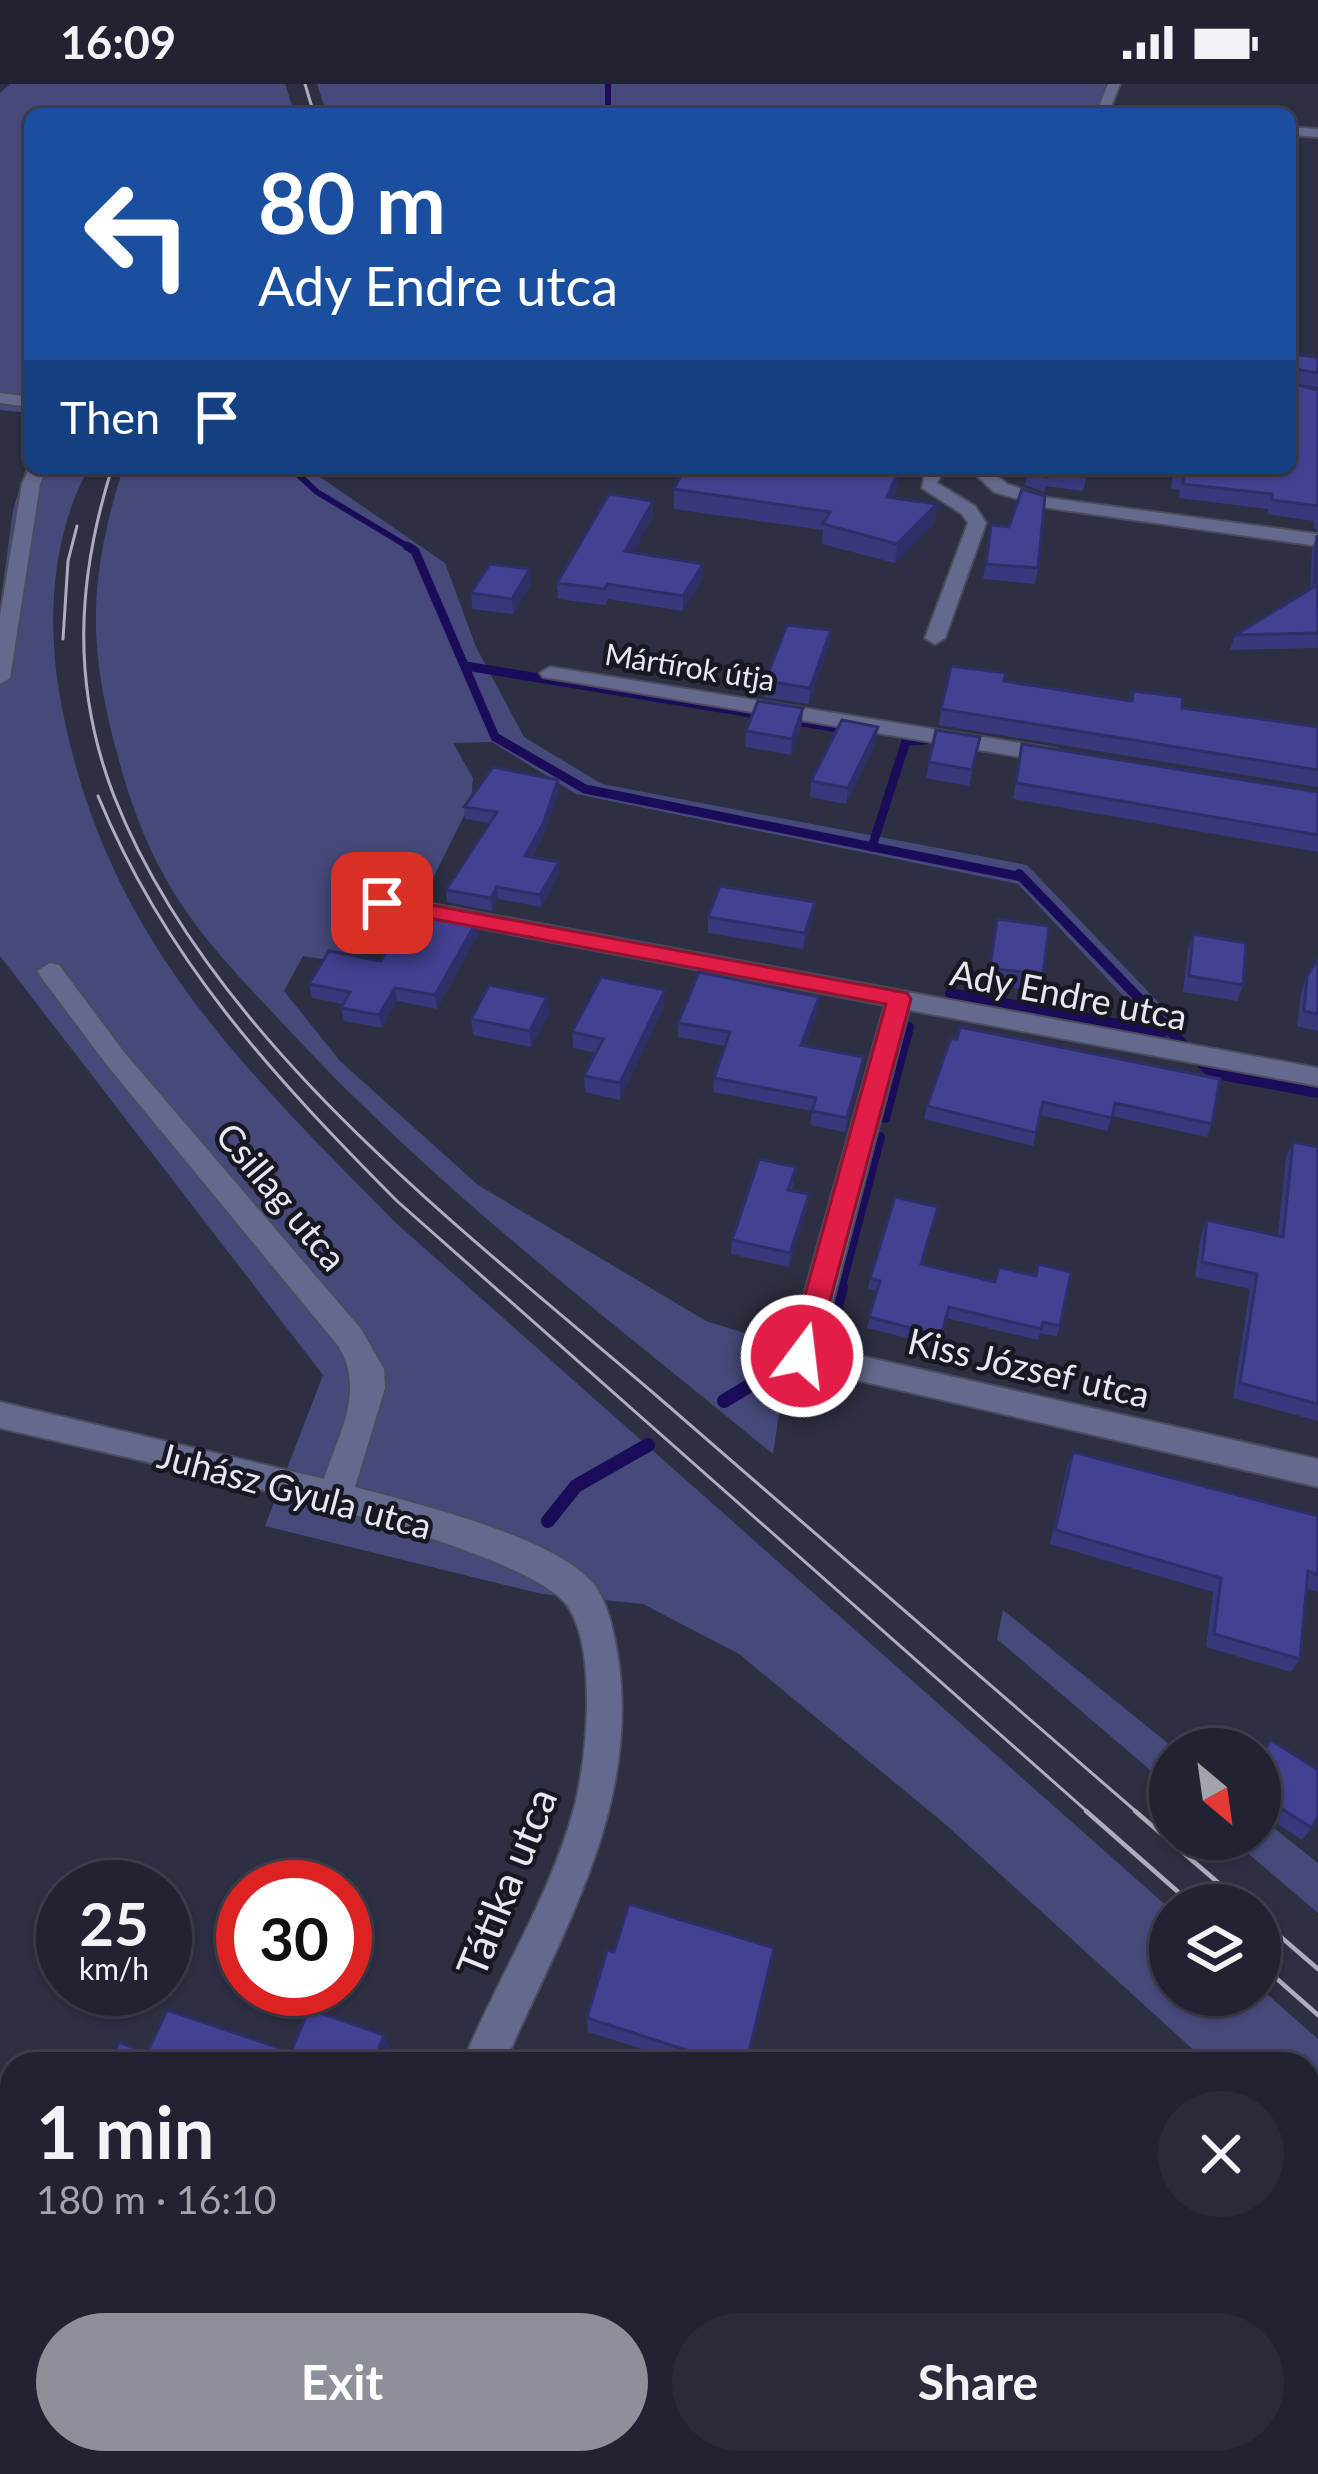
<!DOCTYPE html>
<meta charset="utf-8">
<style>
:root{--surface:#222332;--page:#2a2b3a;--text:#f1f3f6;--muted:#a2a4ac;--line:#3f404d;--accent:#8c9099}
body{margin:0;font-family:Lato,sans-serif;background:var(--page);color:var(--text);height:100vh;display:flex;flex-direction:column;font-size:45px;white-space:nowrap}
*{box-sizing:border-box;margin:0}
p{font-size:39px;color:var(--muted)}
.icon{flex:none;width:66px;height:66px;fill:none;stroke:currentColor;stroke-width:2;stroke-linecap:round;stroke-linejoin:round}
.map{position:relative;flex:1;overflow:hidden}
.side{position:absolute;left:0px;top:1968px;width:1320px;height:423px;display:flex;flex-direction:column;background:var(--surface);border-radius:36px 36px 0 0;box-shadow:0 3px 9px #0004,0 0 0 3px var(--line)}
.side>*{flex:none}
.top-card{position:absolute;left:24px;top:24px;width:1272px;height:366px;border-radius:18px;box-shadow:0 3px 9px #0004,0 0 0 3px var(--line);background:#1a4fa0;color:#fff;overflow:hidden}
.needle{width:78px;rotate:151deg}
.buttons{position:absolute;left:1149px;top:1644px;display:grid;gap:24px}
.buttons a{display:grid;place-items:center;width:132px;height:132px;border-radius:50%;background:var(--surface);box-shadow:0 3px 9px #0004,0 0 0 3px var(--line);font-size:60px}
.speed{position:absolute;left:36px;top:1776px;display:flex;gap:24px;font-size:60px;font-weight:700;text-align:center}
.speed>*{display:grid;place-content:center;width:156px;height:156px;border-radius:50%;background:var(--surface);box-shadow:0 3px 9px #0004,0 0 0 3px var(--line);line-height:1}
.speed small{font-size:30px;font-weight:400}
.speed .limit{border:18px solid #d22;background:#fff;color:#111}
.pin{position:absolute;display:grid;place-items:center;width:102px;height:102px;color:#fff;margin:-51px;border-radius:24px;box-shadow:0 6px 18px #0006}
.me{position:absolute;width:132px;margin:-66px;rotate:15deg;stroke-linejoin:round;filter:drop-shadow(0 0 9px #0008)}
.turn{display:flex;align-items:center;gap:42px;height:252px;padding:0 36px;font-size:54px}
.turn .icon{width:156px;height:156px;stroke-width:2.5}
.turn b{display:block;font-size:84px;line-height:102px}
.then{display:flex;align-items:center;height:114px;padding:0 36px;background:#0003;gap:24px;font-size:45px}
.round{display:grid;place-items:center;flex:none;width:126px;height:126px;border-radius:63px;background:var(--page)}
.summary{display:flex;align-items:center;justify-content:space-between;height:204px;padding:0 36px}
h1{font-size:72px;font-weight:700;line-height:90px}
.button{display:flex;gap:24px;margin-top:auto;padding:24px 36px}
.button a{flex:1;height:138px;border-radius:72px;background:var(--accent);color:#fff;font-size:48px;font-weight:700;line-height:138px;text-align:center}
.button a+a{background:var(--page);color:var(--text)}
.status{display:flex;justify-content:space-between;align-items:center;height:84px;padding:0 60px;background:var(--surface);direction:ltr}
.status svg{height:33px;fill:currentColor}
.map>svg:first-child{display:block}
</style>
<div class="status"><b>16:09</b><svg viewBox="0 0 49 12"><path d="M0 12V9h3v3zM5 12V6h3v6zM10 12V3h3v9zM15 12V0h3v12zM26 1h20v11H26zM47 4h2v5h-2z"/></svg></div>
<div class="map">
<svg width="1318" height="2390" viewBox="0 0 1318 2390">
<rect width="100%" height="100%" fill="#2d2f42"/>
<g fill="#47497b">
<path d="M 10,0 L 285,0 L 295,30 L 30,30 L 30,329 L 0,326 L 0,9 Z"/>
<path d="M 317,0 L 1114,0 L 1102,30 L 327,30 Z"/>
<path d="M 30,371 L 30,384 L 89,384 C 52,449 47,535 59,607 C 100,846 233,974 396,1139 L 1170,1825 L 1170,1911 L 1260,1911 L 1260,1904 L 1318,1955 L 1318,2099 L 1308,2086 L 1308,1980 L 1209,1980 L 945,1740 L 739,1570 L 643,1520 L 542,1510 L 265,1442 L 323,1291 L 0,872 L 0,524 L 13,426 Z"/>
<path d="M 123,384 L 307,384 L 445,479 L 476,563 L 524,653 L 602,700 L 1027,781 L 1181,942 L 1144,934 L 1018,800 L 576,710 L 492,658 L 453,659 L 473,694 L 471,718 L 414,832 L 376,827 L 341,878 L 303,872 L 284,907 L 340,977 L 478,1101 L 706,1237 L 789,1263 L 773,1370 C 606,1233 434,1103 287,944 C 247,901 201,855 171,804 C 146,762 129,716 117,669 C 87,558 89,494 123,384 Z"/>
<path d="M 1003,1526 L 1175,1665 L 1170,1665 L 1170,1703 L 997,1555 Z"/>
<path d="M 1260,1733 L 1318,1779 L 1318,1829 L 1231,1755 L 1260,1755 Z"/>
</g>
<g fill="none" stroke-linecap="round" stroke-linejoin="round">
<g stroke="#1b0c5a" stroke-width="6">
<path d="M 608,0 L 608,30"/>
<path d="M 291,384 L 317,408 L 412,465"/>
</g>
<g stroke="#1b0c5a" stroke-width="9">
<path d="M 407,462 L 415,467 L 495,653 L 585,705 L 1022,793"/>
<path d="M 466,582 L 769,632"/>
<path d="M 789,636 L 852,646"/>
<path d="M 872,763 L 906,657 L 926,656"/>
</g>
<g stroke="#1b0c5a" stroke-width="10">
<path d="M 1019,790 L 1211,989 L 1318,1009"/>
<path d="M 950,909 L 1162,948 L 1167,943"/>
<path d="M 885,1034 L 909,943"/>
<path d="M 840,1206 L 880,1053"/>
</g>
<g stroke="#1b0c5a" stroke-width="14">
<path d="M 827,1257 L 841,1203"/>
<path d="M 724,1317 L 781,1283"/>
<path d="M 548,1437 L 576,1402 L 648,1361"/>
</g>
<defs>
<g id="minor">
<path d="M 1108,0 L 1120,0 L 1108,30 L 1096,30 Z"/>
<path d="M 1290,43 L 1318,45 L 1318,53 L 1290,51 Z"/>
<path d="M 0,309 L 30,313 L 30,323 L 0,319 Z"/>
<path d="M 30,383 L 47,384 L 40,400 L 10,594 L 0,600 L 0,532 L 22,400 Z"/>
<path d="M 926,384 L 944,384 L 937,399 L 975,422 L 986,439 L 945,554 L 935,560 L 925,554 L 968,439 L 962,430 L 922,404 Z"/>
<path d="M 969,384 L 987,384 L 1007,400 L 1049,414 L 1318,450 L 1318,462 L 1049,424 L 994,408 Z"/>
<path d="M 550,583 L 1057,665 L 1068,672 L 1057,679 L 543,593 L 540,589 Z"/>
<path d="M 383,811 L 1318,984 L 1318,1002 L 909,926 L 821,1263 L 1318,1375 L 1318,1403 L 792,1281 L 787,1272 L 885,921 L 374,824 L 374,814 Z"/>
<path d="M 50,879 L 59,881 L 124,968 L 361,1245 L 384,1285 L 385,1304 L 355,1403 C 414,1419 551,1452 591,1497 C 608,1515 614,1550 618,1574 C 640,1723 562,1848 504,1980 L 462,1980 C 498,1893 551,1812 575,1721 C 587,1672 597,1569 569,1524 C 528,1456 95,1367 0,1344 L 0,1318 L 324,1395 C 339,1348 365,1308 339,1263 L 106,980 L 41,893 L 37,887 Z"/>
<path d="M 0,2199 L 12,2204 L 12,2250 L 0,2245 Z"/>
<path d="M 394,2379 L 457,2379 L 461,2390 L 399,2390 Z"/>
</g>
</defs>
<use href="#minor" stroke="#4a4c5e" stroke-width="4"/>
<use href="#minor" fill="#65698d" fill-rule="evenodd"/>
<g stroke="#acaebd" stroke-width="3">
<path d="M 305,0 L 314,30"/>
<path d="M 112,384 C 77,495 71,601 114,712 C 210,957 464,1146 658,1313 C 818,1452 978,1591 1139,1730"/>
<path d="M 63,555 L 68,477 L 77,442"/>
<path d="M 98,712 C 166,877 273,992 397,1117 L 1090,1730"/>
</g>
<g stroke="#acaebd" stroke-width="4.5">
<path d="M 1086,1727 L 1193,1821"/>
<path d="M 1135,1727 L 1244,1821"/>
<path d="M 1260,1835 L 1318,1885"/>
<path d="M 1260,1880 L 1318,1931"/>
</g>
</g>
<g fill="#3a387d">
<path d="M 1290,270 L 1318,273 L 1318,303 L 1291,299 L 1318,306 L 1318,447 L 1314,445 L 1314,437 L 1267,430 L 1268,425 L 1179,414 L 1180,406 L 1171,405 L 1174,384 L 1290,384 Z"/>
<path d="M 684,384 L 906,384 L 891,386 L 897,405 L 893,414 L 937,420 L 935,439 L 895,479 L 822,460 L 823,446 L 674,425 L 674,405 Z"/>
<path d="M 1029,384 L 1089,384 L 1083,407 L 1045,402 L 1044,408 L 1025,401 Z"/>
<path d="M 653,417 L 653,432 L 633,468 L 703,480 L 703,495 L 683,527 L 608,515 L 605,521 L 558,515 L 557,499 Z"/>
<path d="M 991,441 L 1038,484 L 1035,500 L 983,495 Z"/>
<path d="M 1317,451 L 1318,564 L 1230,566 L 1235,551 L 1310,506 L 1312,466 Z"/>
<path d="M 531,500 L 513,530 L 472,525 L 471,509 Z"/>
<path d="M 829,562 L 809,620 L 764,613 L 765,597 Z"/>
<path d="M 1004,597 L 1131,617 L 1133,607 L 1182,624 L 1318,643 L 1318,703 L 939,641 L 941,625 Z"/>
<path d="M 802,640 L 791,671 L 745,663 L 746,647 Z"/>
<path d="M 980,653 L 969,702 L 926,694 L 929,678 Z"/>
<path d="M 876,659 L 846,720 L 810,713 L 811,697 Z"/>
<path d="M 1022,660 L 1318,708 L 1318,768 L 1013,715 Z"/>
<path d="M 558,696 L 559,708 L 543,753 L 532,773 L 559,778 L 559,790 L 541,823 L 498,815 L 492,827 L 447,818 L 446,806 L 490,739 L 465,735 L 464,723 Z"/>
<path d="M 708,833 L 813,834 L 803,865 L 708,849 Z"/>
<path d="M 478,835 L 479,849 L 437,925 L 397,917 L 382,944 L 344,937 L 341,924 L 343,920 L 312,914 L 309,900 L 381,877 L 423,838 Z"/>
<path d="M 997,835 L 1043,891 L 1039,908 L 986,900 Z"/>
<path d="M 1193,850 L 1243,901 L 1237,917 L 1183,908 L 1188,866 Z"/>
<path d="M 1318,875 L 1318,947 L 1297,942 L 1301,908 L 1307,892 Z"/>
<path d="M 547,913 L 549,929 L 531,963 L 473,951 L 471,935 Z"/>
<path d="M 664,922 L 620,1016 L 585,1008 L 584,992 L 596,969 L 573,964 L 572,948 Z"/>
<path d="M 818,927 L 805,962 L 862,987 L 845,1048 L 810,1041 L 812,1027 L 713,1008 L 714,994 L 725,962 L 678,953 L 678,939 Z"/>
<path d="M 951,954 L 1212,1040 L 1207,1053 L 1112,1032 L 1107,1047 L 1040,1031 L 1033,1062 L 924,1035 L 927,1022 Z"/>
<path d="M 1293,1058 L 1318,1063 L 1318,1337 L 1233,1314 L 1250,1205 L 1195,1193 L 1201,1151 L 1207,1136 L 1278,1151 L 1286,1073 Z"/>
<path d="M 794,1097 L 791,1107 L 807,1124 L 789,1183 L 731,1170 L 732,1156 Z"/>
<path d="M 922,1181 L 1060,1242 L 1057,1253 L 1040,1249 L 1038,1256 L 946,1234 L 939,1262 L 867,1244 L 877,1207 L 868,1205 L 870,1194 Z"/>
<path d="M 1073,1368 L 1318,1432 L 1318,1508 L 1306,1504 L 1300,1575 L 1291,1588 L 1206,1563 L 1213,1508 L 1050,1460 L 1067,1382 Z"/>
<path d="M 1271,1656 L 1312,1744 L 1302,1756 L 1260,1728 L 1260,1670 Z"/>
<path d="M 587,1934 L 747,1980 L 690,1980 L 588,1948 Z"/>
<path d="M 871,2379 L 998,2379 L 996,2390 L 869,2390 Z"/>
<path d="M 1095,2379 L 1202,2379 L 1201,2390 L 1094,2390 Z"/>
<path d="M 1279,2379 L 1308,2390 L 1264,2390 L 1264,2380 Z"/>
</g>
<g fill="#2f2e66">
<path d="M 867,384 L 906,384 L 867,389 Z"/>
<path d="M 899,386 L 897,405 L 884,432 L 887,413 Z"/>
<path d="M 653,417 L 653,432 L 626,483 L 625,467 Z"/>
<path d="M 937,420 L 935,439 L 895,479 L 897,460 Z"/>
<path d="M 703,480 L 703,495 L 683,527 L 683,512 Z"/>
<path d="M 530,485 L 531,500 L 513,530 L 512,515 Z"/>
<path d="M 831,546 L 829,562 L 809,620 L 810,604 Z"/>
<path d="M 803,624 L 802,640 L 791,671 L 792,655 Z"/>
<path d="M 878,643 L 876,659 L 846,720 L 848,704 Z"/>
<path d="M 558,696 L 559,708 L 543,753 L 525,784 L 525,772 Z"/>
<path d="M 559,778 L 559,790 L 541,823 L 540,811 Z"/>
<path d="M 497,803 L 498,815 L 492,827 L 491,814 Z"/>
<path d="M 815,818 L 813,834 L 803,865 L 805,849 Z"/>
<path d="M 478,835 L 479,849 L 437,925 L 435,911 Z"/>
<path d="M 395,904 L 397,917 L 382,944 L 379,931 Z"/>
<path d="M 665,906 L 664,922 L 620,1016 L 620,999 Z"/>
<path d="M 547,913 L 549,929 L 531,963 L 530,947 Z"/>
<path d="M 819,913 L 818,927 L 800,976 L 801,961 Z"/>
<path d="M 864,973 L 862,987 L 845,1048 L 847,1034 Z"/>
<path d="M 809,1110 L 807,1124 L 789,1183 L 790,1169 Z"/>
<path d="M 384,1951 L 391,1964 L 384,1980 L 373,1980 Z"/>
</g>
<g fill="#434191" stroke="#2f2e66" stroke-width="3">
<path d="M 1290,270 L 1318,273 L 1318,289 L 1295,285 L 1290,298 Z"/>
<path d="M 1290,299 L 1318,306 L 1318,422 L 1272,416 L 1272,410 L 1183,400 L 1184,391 L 1175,390 L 1176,384 L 1290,384 Z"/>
<path d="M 684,384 L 826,384 L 846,388 L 899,386 L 887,413 L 937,420 L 897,460 L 823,440 L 830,428 L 674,405 Z"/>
<path d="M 1029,384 L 1088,384 L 1086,392 L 1047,387 L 1047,393 L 1028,387 Z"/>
<path d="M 1022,405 L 1045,412 L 1038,484 L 986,480 L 991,441 L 1009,443 Z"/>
<path d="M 609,410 L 653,417 L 625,467 L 703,480 L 683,512 L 608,500 L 604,505 L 557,499 Z"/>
<path d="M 1317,451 L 1318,549 L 1235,551 L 1314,503 Z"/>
<path d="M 490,480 L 530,485 L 512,515 L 471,509 Z"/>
<path d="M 787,541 L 831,546 L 810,604 L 765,597 Z"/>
<path d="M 951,582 L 1006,589 L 1004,597 L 1132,617 L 1133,607 L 1183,613 L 1182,624 L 1318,643 L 1318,686 L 941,625 Z"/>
<path d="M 758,617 L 803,624 L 792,655 L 746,647 Z"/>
<path d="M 842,636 L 878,643 L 848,704 L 811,697 Z"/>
<path d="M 936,646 L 980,653 L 972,686 L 929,678 Z"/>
<path d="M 1022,660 L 1318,708 L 1318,751 L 1016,699 Z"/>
<path d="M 493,683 L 558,696 L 543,740 L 525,772 L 559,778 L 540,811 L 497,803 L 491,814 L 446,806 L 497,728 L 464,723 Z"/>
<path d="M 720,802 L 815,818 L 805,849 L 708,833 Z"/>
<path d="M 432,826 L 478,835 L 435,911 L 395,904 L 379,931 L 341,924 L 350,908 L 309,900 L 329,867 L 381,877 L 406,835 L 423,838 Z"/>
<path d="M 997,835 L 1049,842 L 1043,891 L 990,884 Z"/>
<path d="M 1193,850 L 1246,859 L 1243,901 L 1189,892 Z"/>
<path d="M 1318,875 L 1318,930 L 1304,927 L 1307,892 Z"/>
<path d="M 699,888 L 819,913 L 801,961 L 864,973 L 847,1034 L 812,1027 L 816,1014 L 714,994 L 730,948 L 678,939 Z"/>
<path d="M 601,893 L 665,906 L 620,999 L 584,992 L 603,955 L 572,948 Z"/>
<path d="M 489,901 L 547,913 L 530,947 L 471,935 Z"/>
<path d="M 960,943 L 1220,995 L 1212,1040 L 1115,1019 L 1112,1034 L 1043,1018 L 1036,1049 L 927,1022 L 951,954 L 957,955 Z"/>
<path d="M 1293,1058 L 1318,1063 L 1318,1320 L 1240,1299 L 1257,1190 L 1202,1178 L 1207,1136 L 1283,1153 Z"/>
<path d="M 759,1075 L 796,1083 L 788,1106 L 809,1110 L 790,1169 L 732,1156 Z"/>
<path d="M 895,1113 L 938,1123 L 921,1180 L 995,1198 L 999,1183 L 1036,1192 L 1038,1180 L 1071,1188 L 1060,1242 L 1043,1238 L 1041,1245 L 949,1223 L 941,1252 L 869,1233 L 880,1197 L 870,1194 Z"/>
<path d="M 1073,1368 L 1318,1432 L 1318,1491 L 1308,1487 L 1300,1575 L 1214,1550 L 1221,1494 L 1055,1446 Z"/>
<path d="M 1271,1656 L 1318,1686 L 1318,1732 L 1312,1744 L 1260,1711 L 1260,1673 Z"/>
<path d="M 629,1820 L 774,1864 L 746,1980 L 730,1980 L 587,1934 L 607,1866 L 614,1868 Z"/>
<path d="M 309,1925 L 384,1951 L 373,1980 L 109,1980 L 119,1958 L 147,1969 L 167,1926 L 291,1968 Z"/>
<path d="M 877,2379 L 998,2379 L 996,2390 L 875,2390 Z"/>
<path d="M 1103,2379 L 1202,2379 L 1201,2390 L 1102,2390 Z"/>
<path d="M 1276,2379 L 1279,2379 L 1308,2390 L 1275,2390 Z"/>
</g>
<path fill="#e11d48" stroke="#92132f" stroke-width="3" d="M 382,812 L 907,909 L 911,915 L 813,1280 L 792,1280 L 788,1272 L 886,920 L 375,824 L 375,814 Z"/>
<g text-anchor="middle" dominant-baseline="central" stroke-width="9" stroke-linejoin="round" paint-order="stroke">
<g font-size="30" fill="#e5e7f3" stroke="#171821">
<text transform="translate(690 582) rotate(9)">Mártírok útja</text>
</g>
<g font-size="36" fill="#e5e7f3" stroke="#171821">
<text transform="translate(1069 910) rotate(11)">Ady Endre utca</text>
<text transform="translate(282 1112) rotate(50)">Csillag utca</text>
<text transform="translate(1029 1283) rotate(13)">Kiss József utca</text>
<text transform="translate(295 1406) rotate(15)">Juhász Gyula utca</text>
</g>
<g font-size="42" fill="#e5e7f3" stroke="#171821">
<text transform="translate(506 1798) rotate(-68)">Tátika utca</text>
</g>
</g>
</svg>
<div class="buttons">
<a><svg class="needle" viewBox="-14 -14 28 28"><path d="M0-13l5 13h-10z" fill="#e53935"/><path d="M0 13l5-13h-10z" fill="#a2a4ac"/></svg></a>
<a><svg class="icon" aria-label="layers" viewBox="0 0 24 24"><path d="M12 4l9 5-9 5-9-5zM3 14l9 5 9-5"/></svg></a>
</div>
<div class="speed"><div>25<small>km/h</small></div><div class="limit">30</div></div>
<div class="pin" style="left:382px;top:819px;background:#d93025"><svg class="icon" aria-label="arrive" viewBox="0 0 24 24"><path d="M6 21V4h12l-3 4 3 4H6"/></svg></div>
<svg class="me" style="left:802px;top:1272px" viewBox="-20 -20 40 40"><circle r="17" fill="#e11d48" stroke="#fff" stroke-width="3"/><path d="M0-11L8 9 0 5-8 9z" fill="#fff"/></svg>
<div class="top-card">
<div class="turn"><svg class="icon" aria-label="left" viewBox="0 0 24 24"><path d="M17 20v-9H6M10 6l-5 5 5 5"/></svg><div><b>80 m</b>Ady Endre utca</div></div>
<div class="then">Then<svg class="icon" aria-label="arrive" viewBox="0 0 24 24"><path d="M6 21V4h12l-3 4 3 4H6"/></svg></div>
</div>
<section class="side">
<div class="summary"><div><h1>1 min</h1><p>180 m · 16:10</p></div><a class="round"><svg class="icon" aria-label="close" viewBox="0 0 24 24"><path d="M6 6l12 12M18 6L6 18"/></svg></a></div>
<div class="button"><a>Exit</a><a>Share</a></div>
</section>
</div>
